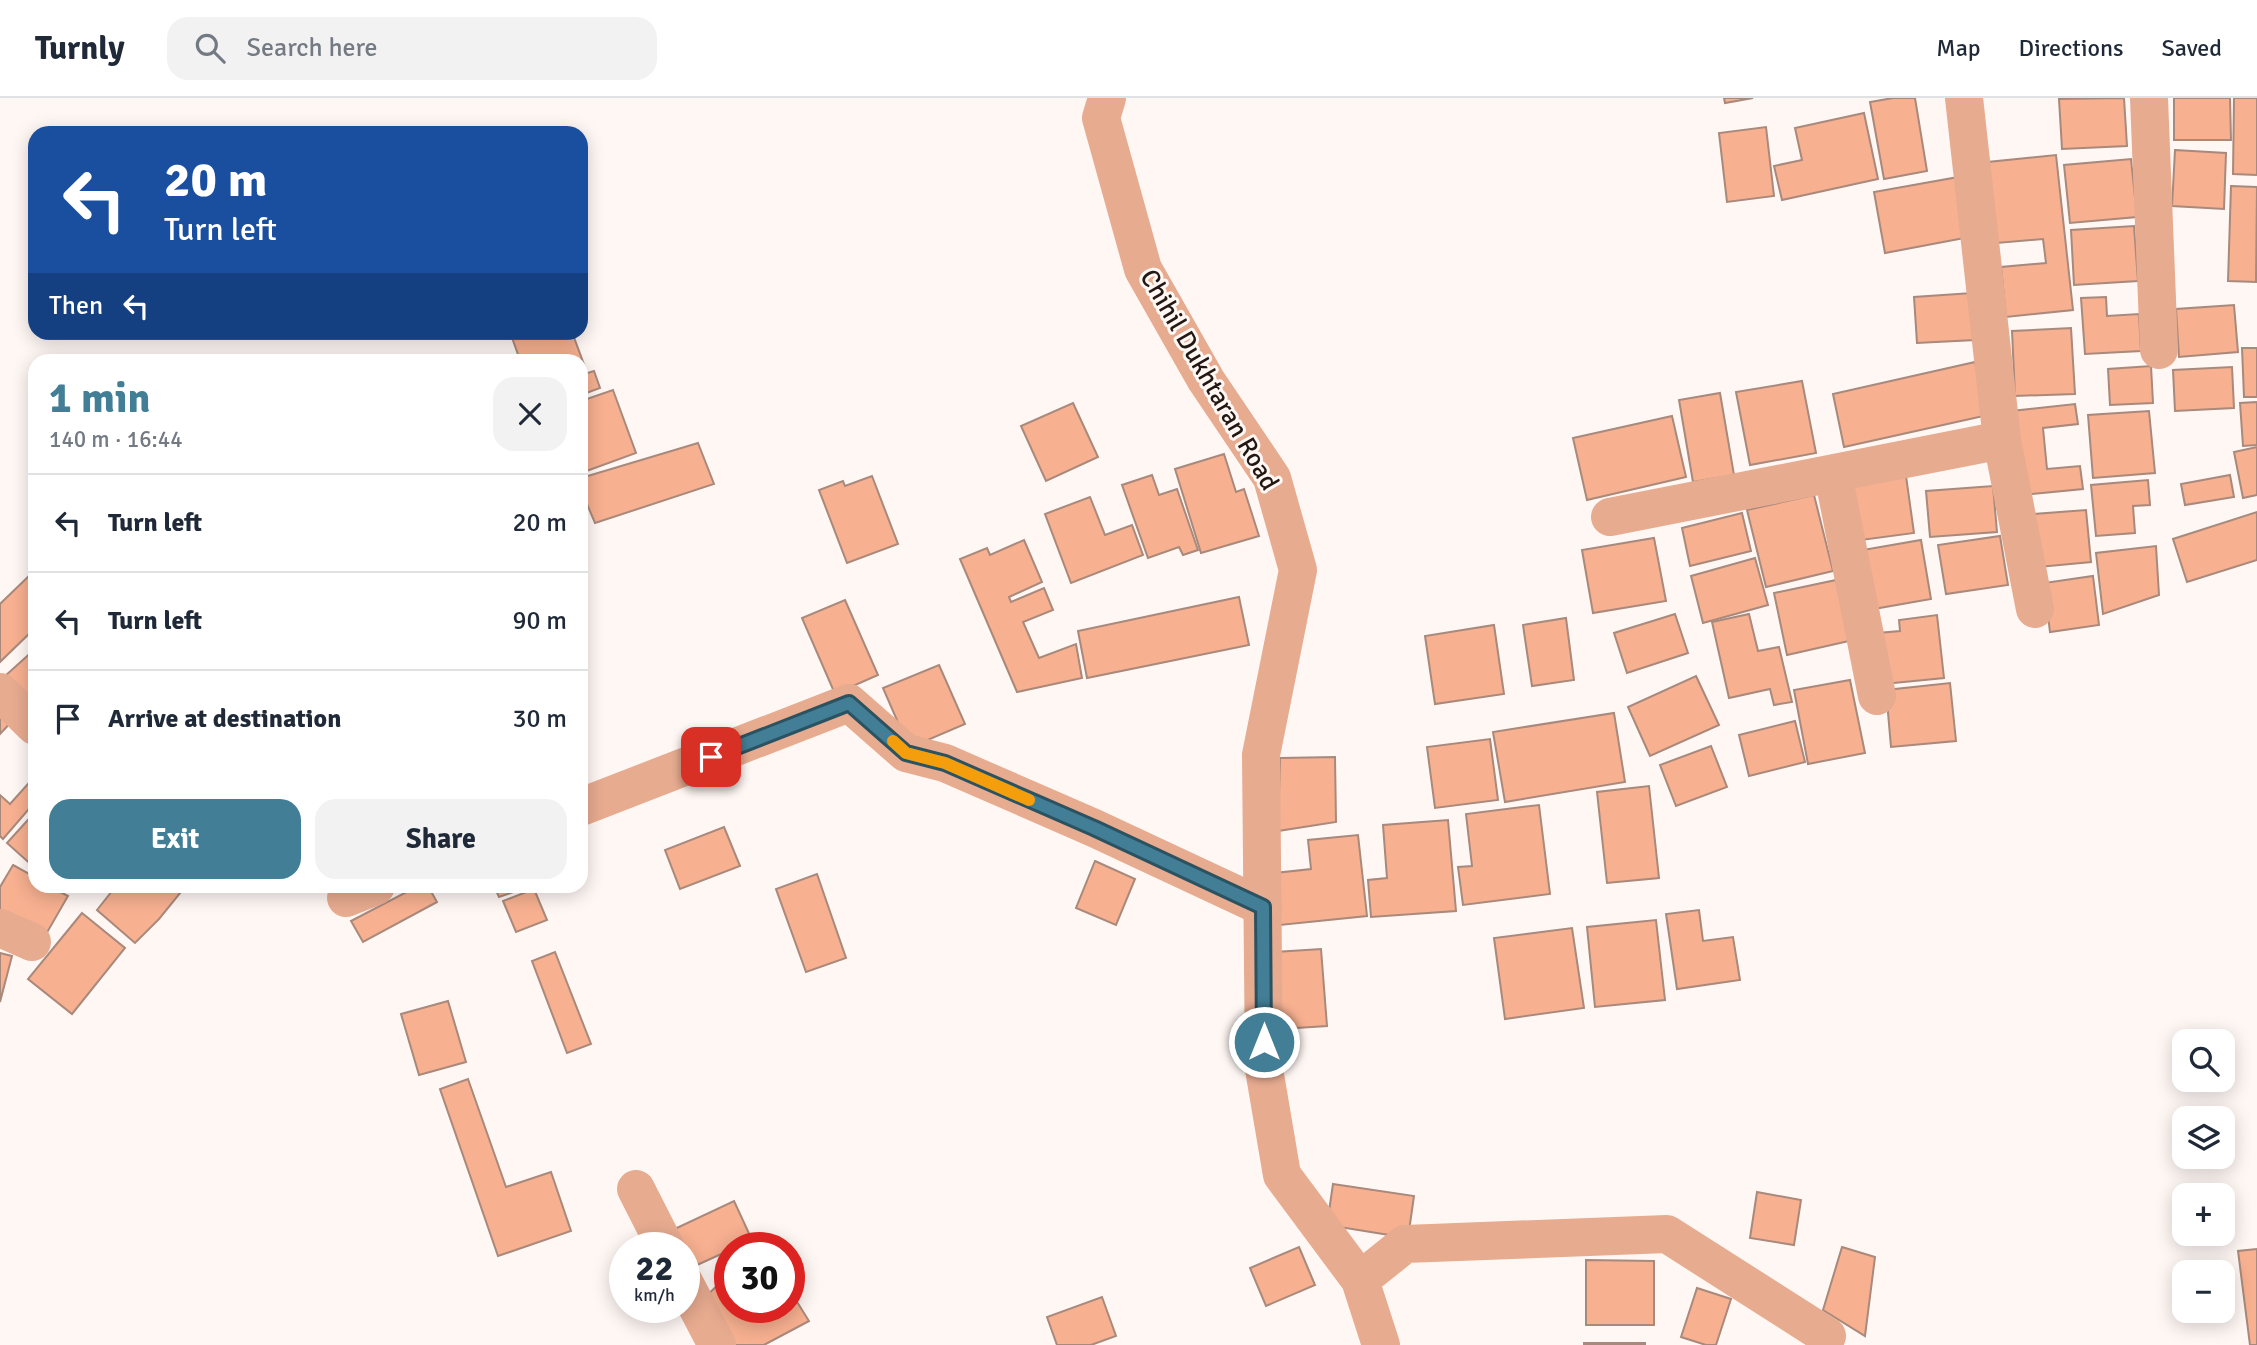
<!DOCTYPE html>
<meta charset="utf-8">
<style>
:root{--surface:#fff;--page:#f2f2f3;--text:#1f2937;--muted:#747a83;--line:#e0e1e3;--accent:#427e95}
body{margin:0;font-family:Signika,sans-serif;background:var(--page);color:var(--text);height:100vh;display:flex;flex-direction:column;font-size:26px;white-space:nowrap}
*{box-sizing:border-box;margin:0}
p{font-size:23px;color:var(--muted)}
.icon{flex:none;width:38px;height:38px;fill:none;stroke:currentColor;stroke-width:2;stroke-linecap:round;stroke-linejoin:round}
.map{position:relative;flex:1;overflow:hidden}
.drawer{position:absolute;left:28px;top:256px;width:560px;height:539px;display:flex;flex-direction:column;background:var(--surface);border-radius:21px;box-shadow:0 4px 18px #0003}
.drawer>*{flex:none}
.banner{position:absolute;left:28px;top:28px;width:560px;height:214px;border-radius:21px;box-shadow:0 4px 18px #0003;background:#1a4fa0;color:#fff;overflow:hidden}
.buttons{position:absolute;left:2172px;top:931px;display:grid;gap:14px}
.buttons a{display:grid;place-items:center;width:63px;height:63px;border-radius:14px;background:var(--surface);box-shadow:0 4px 18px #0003;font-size:35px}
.speed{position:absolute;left:609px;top:1134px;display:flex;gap:14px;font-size:35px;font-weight:700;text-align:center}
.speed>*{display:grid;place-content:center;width:91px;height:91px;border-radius:50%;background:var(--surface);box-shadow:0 4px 18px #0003;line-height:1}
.speed small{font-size:18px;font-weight:400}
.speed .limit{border:10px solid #d22;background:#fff;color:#111}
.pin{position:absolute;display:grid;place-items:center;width:60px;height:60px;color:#fff;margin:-30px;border-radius:14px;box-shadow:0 4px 10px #0006}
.me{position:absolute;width:77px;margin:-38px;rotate:0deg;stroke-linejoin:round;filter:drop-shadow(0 0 5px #0008)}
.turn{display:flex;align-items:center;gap:24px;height:147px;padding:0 21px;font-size:32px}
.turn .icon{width:91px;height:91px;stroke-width:2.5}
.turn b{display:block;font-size:49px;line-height:60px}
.then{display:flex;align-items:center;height:66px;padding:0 21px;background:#0003;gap:14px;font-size:26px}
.round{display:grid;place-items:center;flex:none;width:74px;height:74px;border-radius:21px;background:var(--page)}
.headline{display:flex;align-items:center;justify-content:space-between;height:119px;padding:0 21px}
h1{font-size:42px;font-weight:700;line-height:52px;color:var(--accent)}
.action{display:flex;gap:14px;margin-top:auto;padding:14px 21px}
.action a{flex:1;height:80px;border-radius:21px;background:var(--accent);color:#fff;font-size:28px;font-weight:700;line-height:80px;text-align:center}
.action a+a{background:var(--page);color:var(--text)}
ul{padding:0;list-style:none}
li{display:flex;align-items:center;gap:21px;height:98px;padding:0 21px;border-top:2px solid var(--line)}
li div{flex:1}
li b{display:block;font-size:26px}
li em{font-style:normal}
header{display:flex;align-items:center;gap:42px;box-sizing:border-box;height:98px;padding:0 35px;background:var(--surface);border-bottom:2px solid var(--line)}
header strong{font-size:33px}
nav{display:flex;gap:38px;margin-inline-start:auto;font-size:24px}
.search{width:490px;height:63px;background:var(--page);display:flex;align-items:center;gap:18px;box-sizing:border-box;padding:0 24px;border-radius:21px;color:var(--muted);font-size:26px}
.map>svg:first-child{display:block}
</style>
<header>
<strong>Turnly</strong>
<div class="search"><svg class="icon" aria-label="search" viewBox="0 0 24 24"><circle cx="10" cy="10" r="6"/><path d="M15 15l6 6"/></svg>Search here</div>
<nav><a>Map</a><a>Directions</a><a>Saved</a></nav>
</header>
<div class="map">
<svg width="2257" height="1247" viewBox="0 0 2257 1247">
<rect width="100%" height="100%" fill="#fff7f4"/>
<g fill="#f7b090" stroke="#a9897b" stroke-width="2">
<path d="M 1724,0 L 1753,0 L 1725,5 Z"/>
<path d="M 1893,0 L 1915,0 L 1927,73 L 1884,81 L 1870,4 Z"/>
<path d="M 2124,0 L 2127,48 L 2062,51 L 2059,1 Z"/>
<path d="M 2174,0 L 2230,0 L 2231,42 L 2174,42 Z"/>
<path d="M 2234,0 L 2257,0 L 2257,77 L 2233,76 Z"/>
<path d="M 1864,15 L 1878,81 L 1782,102 L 1774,68 L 1802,62 L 1795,30 Z"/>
<path d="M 1766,29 L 1774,98 L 1727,104 L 1719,35 Z"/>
<path d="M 2175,52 L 2226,55 L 2224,111 L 2172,108 Z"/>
<path d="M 2056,57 L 2073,212 L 2006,219 L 2001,169 L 2046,165 L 2043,141 L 1997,145 L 1988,64 Z"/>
<path d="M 2131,61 L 2137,119 L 2070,125 L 2064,67 Z"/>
<path d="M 1964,78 L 1975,138 L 1885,155 L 1874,94 Z"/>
<path d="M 2231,88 L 2257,89 L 2256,184 L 2228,183 Z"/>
<path d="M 2134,128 L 2138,183 L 2074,187 L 2071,132 Z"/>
<path d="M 1972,195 L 1975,242 L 1917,245 L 1914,199 Z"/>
<path d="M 2106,199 L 2107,218 L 2139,216 L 2141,253 L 2085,256 L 2081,200 Z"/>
<path d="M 2234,207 L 2238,254 L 2179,259 L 2176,211 Z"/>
<path d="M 2071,230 L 2075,296 L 2015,298 L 2012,233 Z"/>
<path d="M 510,234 L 572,234 L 586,272 L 581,274 L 581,262 L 520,262 Z"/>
<path d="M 2242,250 L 2257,250 L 2257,299 L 2244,299 Z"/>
<path d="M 1975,264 L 1988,317 L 1844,349 L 1833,296 Z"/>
<path d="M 2151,268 L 2153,305 L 2110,307 L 2108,271 Z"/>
<path d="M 2232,269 L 2234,310 L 2175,313 L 2173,272 Z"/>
<path d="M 594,273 L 600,290 L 581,297 L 581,277 Z"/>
<path d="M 1802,283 L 1816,355 L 1750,367 L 1736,294 Z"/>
<path d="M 613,292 L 636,355 L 581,375 L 581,303 Z"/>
<path d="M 1720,295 L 1734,377 L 1693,384 L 1679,302 Z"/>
<path d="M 2257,304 L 2257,347 L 2243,348 L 2240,305 Z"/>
<path d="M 1073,305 L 1098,359 L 1046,383 L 1021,328 Z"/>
<path d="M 2075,306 L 2078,326 L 2043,330 L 2047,371 L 2080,368 L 2083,391 L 2022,397 L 2012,313 Z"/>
<path d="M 2149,313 L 2155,375 L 2093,380 L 2088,317 Z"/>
<path d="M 1672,318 L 1686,379 L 1587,402 L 1573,340 Z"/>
<path d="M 698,345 L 714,386 L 595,425 L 581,392 L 581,380 Z"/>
<path d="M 2257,349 L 2257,397 L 2243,400 L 2234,354 Z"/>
<path d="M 1224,356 L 1236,394 L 1244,391 L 1259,438 L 1201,455 L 1175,371 Z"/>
<path d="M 1152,377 L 1159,397 L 1177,391 L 1198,452 L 1183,457 L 1179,449 L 1148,460 L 1122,387 Z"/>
<path d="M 2230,377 L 2234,399 L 2185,407 L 2181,386 Z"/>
<path d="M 872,378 L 898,446 L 847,465 L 819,392 L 843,383 L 845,388 Z"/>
<path d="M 1906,378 L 1914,435 L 1854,443 L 1846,386 Z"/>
<path d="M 2148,382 L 2150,407 L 2133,408 L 2135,435 L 2096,438 L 2091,387 Z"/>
<path d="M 1993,388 L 1997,434 L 1930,439 L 1926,393 Z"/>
<path d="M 1814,397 L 1833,473 L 1766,489 L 1747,412 Z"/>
<path d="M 1090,399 L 1105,437 L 1132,427 L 1143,457 L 1071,485 L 1045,416 Z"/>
<path d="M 2086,412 L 2091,464 L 2039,469 L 2034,416 Z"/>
<path d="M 2257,414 L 2257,462 L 2187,484 L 2173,441 Z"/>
<path d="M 1742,415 L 1751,453 L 1690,468 L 1682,430 Z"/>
<path d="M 2000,438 L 2008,487 L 1946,496 L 1938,447 Z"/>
<path d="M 1654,440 L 1666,503 L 1593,515 L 1582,452 Z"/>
<path d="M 1024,442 L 1042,484 L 1009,499 L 1011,504 L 1044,490 L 1053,512 L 1023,524 L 1039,560 L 1076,546 L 1082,580 L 1017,594 L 960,461 L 987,450 L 990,457 Z"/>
<path d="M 1921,442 L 1931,501 L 1868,512 L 1857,453 Z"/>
<path d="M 2156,448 L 2159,497 L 2103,516 L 2096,455 Z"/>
<path d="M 1755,460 L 1768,507 L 1703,525 L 1691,478 Z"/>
<path d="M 35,472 L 35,530 L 0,564 L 0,506 Z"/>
<path d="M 2093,478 L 2099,527 L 2050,534 L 2044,485 Z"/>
<path d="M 1836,482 L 1849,543 L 1787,557 L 1774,495 Z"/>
<path d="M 1239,499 L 1249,547 L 1087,580 L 1078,533 Z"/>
<path d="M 845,502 L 878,577 L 835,596 L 802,520 Z"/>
<path d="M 1675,516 L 1688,555 L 1627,575 L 1614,535 Z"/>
<path d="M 1749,516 L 1758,553 L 1779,549 L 1792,604 L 1774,607 L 1770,591 L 1729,600 L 1712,524 Z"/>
<path d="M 1937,517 L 1944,580 L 1884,586 L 1878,535 L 1900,533 L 1899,522 Z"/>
<path d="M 1566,520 L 1574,582 L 1532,588 L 1523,527 Z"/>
<path d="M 1494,527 L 1504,596 L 1435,606 L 1425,538 Z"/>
<path d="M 35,551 L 35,611 L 5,578 Z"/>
<path d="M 939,567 L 965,626 L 909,650 L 883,590 Z"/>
<path d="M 1696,578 L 1719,627 L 1650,658 L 1628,609 Z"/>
<path d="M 1850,582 L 1865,655 L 1808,666 L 1794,592 Z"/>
<path d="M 1950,585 L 1956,643 L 1891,649 L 1886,592 Z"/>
<path d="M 0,609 L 14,621 L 0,636 Z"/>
<path d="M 1614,615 L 1625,684 L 1505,704 L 1493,634 Z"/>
<path d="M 1795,623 L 1805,664 L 1749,678 L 1739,637 Z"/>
<path d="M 1490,641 L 1498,702 L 1435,710 L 1427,649 Z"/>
<path d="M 1711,648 L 1727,689 L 1676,708 L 1660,667 Z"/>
<path d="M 1335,659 L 1336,724 L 1278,733 L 1280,660 Z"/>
<path d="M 35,678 L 35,704 L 3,741 L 0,738 L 0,697 L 10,706 Z"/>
<path d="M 1649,688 L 1659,780 L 1607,785 L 1597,694 Z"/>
<path d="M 1539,707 L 1550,796 L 1463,807 L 1458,769 L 1472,768 L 1466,716 Z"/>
<path d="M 35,714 L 35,770 L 7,745 Z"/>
<path d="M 1448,722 L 1456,813 L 1371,819 L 1368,782 L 1387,780 L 1383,727 Z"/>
<path d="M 724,729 L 740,768 L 680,791 L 665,752 Z"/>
<path d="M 1358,737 L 1367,818 L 1280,827 L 1275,775 L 1311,771 L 1308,742 Z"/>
<path d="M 1095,763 L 1135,781 L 1116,827 L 1076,810 Z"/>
<path d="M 13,767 L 35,779 L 35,788 L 49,788 L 68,798 L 45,838 L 0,813 L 0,789 Z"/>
<path d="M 817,776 L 846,860 L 806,874 L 776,791 Z"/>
<path d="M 116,788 L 173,788 L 181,794 L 159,821 L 135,845 L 97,812 Z"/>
<path d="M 418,788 L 428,788 L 437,804 L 363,844 L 351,823 Z"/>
<path d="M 494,788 L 521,788 L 522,791 L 499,799 Z"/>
<path d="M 534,791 L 547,822 L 516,834 L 503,803 Z"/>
<path d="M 1699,812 L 1703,843 L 1733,839 L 1740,882 L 1677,891 L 1666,816 Z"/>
<path d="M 82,815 L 125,850 L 72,916 L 28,881 Z"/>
<path d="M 1656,822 L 1665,902 L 1595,909 L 1587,829 Z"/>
<path d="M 1572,830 L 1584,910 L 1505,921 L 1494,840 Z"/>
<path d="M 1321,851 L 1327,928 L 1281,931 L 1275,854 Z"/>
<path d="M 555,854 L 591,946 L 567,955 L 532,863 Z"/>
<path d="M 0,855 L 12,858 L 0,904 Z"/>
<path d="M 448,903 L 466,964 L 419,977 L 401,916 Z"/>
<path d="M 468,981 L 506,1089 L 551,1074 L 571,1133 L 498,1158 L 440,991 Z"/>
<path d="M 1333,1086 L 1414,1098 L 1408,1140 L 1327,1127 Z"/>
<path d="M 1757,1094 L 1801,1102 L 1794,1147 L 1750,1140 Z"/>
<path d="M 734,1103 L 752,1142 L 730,1150 L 730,1152 L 684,1173 L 684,1150 L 664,1136 Z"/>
<path d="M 1299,1149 L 1315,1187 L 1266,1208 L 1250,1170 Z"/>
<path d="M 1842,1149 L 1875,1159 L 1865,1238 L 1823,1212 Z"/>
<path d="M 2257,1151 L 2257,1247 L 2250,1247 L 2238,1153 Z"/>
<path d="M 1586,1162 L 1654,1163 L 1654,1227 L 1586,1227 Z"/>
<path d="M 730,1175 L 730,1209 L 789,1209 L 789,1191 L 809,1223 L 764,1247 L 735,1247 L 698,1206 Z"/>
<path d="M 1697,1190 L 1731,1201 L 1716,1247 L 1706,1247 L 1681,1239 Z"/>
<path d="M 1102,1199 L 1116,1238 L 1091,1247 L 1057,1247 L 1047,1219 Z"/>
<rect x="1584" y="1245" width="61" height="2"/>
</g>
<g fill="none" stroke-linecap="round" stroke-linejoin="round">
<g stroke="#e7ab90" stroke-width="38">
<path d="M 1107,0 L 1101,20 L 1143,171 L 1206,282 L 1272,380 L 1298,472 L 1261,657 L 1264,971 L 1282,1077 L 1360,1182 L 1381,1247"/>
<path d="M 1964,0 L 2002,342 L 2035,511"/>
<path d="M 2149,0 L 2159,252"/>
<path d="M 1833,376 L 1877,598"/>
<path d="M 1610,419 L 2002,342"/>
<path d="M 0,594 L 35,628"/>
<path d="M 581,709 L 849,605 L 906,655 L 945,665 L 1094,730 L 1263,809"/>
<path d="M 346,800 L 376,788"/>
<path d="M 0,830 L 32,844"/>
<path d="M 636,1091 L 666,1150"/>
<path d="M 1360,1182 L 1405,1146 L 1667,1136 L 1827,1238"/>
<path d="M 684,1184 L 717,1247"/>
</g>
</g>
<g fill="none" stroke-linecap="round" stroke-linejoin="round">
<defs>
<path id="route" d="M 711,659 L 849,605 L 906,655 L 945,665 L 1094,730 L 1263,809 L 1264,944"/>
</defs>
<use href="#route" stroke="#2b5261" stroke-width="18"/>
<use href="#route" stroke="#427e95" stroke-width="12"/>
<path stroke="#f59e0b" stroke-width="12" d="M 893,643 L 906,655 L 945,665 L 1029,702"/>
</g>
<g text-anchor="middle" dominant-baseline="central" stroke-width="6" stroke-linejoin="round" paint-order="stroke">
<g font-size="26" fill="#231712" stroke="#fff7f4">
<text transform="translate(1209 282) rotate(60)">Chihil Dukhtaran Road</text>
</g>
</g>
</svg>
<div class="buttons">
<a><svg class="icon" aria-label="search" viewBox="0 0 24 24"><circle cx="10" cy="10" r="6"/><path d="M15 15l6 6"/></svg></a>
<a><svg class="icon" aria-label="layers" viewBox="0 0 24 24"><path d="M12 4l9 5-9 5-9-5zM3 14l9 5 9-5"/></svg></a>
<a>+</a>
<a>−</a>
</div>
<div class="speed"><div>22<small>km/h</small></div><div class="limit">30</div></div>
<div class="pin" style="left:711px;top:659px;background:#d93025"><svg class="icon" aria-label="arrive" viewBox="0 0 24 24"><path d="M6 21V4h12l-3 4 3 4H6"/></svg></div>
<svg class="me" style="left:1264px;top:944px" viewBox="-20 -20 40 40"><circle r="17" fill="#427e95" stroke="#fff" stroke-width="3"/><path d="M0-11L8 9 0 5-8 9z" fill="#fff"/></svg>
<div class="banner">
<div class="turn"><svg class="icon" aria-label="left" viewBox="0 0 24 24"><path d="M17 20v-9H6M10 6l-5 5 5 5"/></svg><div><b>20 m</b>Turn left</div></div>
<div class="then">Then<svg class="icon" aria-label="left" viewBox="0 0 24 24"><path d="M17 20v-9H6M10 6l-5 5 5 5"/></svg></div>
</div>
<section class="drawer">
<div class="headline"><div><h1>1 min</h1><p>140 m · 16:44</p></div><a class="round"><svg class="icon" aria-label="close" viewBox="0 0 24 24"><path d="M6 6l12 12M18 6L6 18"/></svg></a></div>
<ul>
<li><svg class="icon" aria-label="left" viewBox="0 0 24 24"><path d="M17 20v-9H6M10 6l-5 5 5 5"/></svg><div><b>Turn left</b></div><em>20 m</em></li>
<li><svg class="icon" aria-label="left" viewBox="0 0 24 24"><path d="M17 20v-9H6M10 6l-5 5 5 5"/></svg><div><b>Turn left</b></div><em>90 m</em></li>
<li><svg class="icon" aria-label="arrive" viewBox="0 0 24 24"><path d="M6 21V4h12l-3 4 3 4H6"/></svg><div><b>Arrive at destination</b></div><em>30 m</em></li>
</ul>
<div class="action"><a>Exit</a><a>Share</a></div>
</section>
</div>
